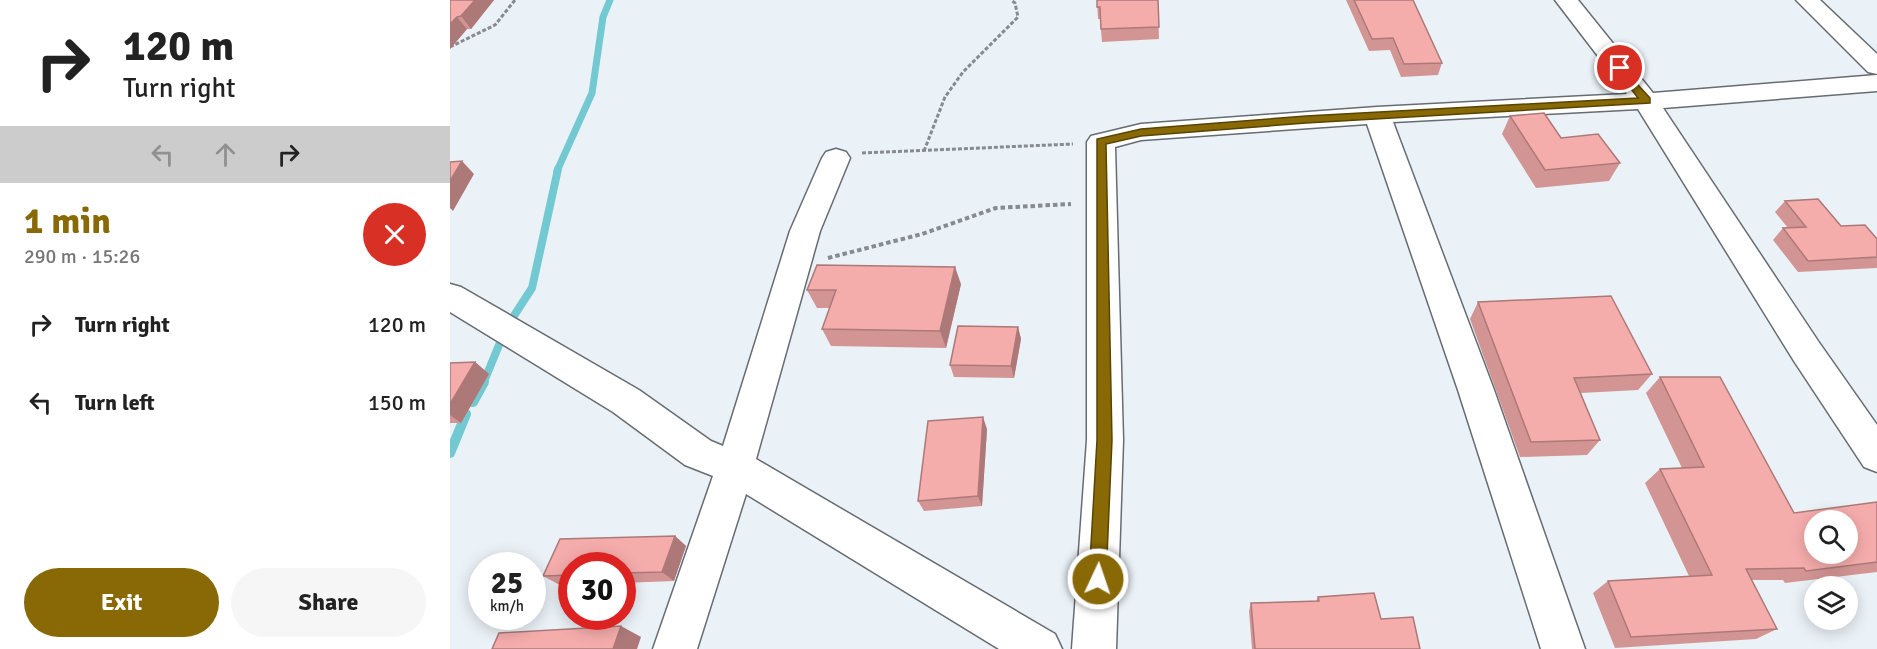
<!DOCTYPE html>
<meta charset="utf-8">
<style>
:root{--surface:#fff;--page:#f6f6f6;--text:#222;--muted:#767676;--accent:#886906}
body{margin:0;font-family:Signika,sans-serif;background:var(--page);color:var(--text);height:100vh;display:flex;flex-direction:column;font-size:22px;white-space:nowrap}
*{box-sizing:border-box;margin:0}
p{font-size:20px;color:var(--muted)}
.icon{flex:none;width:33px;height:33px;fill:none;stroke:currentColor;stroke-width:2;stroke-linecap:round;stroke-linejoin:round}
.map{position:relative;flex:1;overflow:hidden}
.sheet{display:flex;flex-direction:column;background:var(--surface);width:450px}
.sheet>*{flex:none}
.guide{background:#fff;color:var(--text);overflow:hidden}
.tools{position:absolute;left:1354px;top:510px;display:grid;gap:12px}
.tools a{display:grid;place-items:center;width:54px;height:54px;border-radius:50%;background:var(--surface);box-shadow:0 3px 15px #0003;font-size:30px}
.speed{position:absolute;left:18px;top:552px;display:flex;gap:12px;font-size:30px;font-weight:700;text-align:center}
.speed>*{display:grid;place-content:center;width:78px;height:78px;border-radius:50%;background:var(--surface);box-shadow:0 3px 15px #0003;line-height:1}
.speed small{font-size:15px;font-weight:400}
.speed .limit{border:9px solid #d22;background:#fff;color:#111}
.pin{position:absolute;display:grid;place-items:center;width:51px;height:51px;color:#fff;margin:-26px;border:3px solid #fff;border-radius:50%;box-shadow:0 2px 6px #0007}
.me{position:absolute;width:66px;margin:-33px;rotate:3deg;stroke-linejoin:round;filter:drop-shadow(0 0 4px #0008)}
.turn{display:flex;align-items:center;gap:21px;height:126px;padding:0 24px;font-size:27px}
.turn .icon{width:78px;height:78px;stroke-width:2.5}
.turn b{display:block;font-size:42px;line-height:51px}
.lanes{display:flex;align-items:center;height:57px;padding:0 24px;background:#0003;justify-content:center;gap:30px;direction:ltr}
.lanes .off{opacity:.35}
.round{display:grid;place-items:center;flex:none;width:63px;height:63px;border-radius:32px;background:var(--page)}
.headline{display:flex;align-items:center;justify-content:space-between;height:102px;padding:0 24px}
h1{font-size:36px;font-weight:700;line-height:45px;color:var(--accent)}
.primary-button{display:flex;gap:12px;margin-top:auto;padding:12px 24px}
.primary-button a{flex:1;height:69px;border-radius:36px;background:var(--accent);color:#fff;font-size:24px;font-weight:700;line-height:69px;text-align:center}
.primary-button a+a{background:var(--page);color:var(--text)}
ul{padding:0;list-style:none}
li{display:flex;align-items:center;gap:18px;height:78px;padding:0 24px}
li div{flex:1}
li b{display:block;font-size:22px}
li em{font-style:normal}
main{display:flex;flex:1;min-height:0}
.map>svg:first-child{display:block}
</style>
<main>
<section class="sheet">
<div class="guide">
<div class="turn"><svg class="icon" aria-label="right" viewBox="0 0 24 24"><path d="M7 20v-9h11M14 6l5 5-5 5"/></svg><div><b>120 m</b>Turn right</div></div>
<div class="lanes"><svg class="icon off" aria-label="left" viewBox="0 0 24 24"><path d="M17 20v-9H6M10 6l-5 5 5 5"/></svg><svg class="icon off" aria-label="ahead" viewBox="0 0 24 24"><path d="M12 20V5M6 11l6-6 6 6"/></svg><svg class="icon" aria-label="right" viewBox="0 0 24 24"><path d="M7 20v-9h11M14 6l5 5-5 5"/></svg></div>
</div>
<div class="headline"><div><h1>1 min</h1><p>290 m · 15:26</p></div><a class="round" style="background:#d93025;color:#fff"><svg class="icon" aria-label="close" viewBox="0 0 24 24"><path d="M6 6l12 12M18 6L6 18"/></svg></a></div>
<ul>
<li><svg class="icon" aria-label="right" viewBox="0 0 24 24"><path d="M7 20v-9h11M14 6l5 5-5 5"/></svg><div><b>Turn right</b></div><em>120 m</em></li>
<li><svg class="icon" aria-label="left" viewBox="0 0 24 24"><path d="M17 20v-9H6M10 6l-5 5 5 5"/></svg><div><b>Turn left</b></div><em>150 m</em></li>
</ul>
<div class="primary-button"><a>Exit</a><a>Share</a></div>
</section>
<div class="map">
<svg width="1427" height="649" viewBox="0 0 1427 649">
<rect width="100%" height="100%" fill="#eaf1f7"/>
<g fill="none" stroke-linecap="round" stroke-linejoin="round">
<path stroke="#73c9d2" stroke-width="7" d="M 107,171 L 142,93 L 153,17 L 160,0"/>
<path stroke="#73c9d2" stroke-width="8" d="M 33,384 L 56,328 L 82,288 L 108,169"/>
<g stroke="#73c9d2" stroke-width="10">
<path d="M 23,402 L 34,382"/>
<path d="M 0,453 L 16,414"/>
</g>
<defs>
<g id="street">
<path d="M 1105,0 L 1128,0 L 1203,93 L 1427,75 L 1427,91 L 1213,108 L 1368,341 L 1427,425 L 1427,472 L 1414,467 L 1344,361 L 1188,109 L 943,122 L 1044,390 L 1135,649 L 1091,649 L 1008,390 L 917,124 L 691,140 L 665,147 L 673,440 L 666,649 L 622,649 L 637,440 L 637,142 L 641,136 L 691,124 L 927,107 L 1177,94 Z"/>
<path d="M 386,149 L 396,152 L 400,158 L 370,231 L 306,459 L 605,634 L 612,649 L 549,649 L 296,494 L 247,649 L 203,649 L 263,476 L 235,465 L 163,412 L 0,312 L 0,284 L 11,287 L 189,390 L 261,441 L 273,446 L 340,231 L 372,158 L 376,152 Z"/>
</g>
<path id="secondary" d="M 1346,0 L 1370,0 L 1427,54 L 1427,74 L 1418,72 Z"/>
</defs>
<use href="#street" stroke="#676c72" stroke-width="3"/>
<use href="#secondary" stroke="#676c72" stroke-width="3"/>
<g stroke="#878b90" stroke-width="3" stroke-dasharray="4 2" stroke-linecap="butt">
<path d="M 0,47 L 45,25 L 65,0"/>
<path d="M 474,151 L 495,97 L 513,72 L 568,17 L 565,3 L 561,0"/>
<path d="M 412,153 L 623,144"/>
</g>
<path stroke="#878b90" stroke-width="4" stroke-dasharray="4.5 3" stroke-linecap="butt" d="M 378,258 L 472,234 L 546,208 L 621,204"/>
<use href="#street" fill="#fff" fill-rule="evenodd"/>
<use href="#secondary" fill="#fff" fill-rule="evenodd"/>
</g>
<g fill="#d39594">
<path d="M 0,0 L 44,0 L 21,29 L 17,29 L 0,49 Z"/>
<path d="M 647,0 L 708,0 L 709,39 L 652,42 L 650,19 L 648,19 Z"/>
<path d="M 896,0 L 963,0 L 992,63 L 988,75 L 951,77 L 940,50 L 919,51 Z"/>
<path d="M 1060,116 L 1170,163 L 1159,181 L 1086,188 L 1052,134 Z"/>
<path d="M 1335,201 L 1391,226 L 1427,239 L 1427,268 L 1348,272 L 1323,240 L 1333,228 L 1338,228 L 1325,212 Z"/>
<path d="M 511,284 L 496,348 L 381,346 L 372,329 L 380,308 L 367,308 L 357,290 Z"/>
<path d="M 1028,302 L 1202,374 L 1188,390 L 1131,393 L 1150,440 L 1137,455 L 1070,457 L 1020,319 Z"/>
<path d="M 568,327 L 571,339 L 564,378 L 504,377 L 500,365 Z"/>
<path d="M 25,362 L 39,374 L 11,423 L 0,423 L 0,363 Z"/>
<path d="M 1210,377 L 1344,513 L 1427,502 L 1427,572 L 1335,583 L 1333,580 L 1302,580 L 1327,629 L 1306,639 L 1165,648 L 1143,593 L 1158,581 L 1239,576 L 1195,483 L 1210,469 L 1232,468 L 1196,393 Z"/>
<path d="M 537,429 L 532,506 L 474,511 L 468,501 Z"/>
<path d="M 225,536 L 236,546 L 224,581 L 172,583 L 172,566 L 122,566 L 122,584 L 108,584 L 93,576 L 110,539 Z"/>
<path d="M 868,597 L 931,619 L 970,649 L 802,649 L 799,611 L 801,603 L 866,601 Z"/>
</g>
<g fill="#ac7978">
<path d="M 25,0 L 44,0 L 21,29 L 11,16 Z"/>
<path d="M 7,17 L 17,29 L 0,49 L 0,24 Z"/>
<path d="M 12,161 L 24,174 L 3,211 L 0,208 L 0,181 Z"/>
<path d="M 505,267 L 511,284 L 496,348 L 490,331 Z"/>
<path d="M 568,327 L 571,339 L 564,378 L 561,366 Z"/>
<path d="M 25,362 L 39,374 L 11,423 L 0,415 L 0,404 Z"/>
<path d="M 533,417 L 537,429 L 532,506 L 528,496 Z"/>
<path d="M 225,536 L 236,546 L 224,581 L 212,572 Z"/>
<path d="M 171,626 L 191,637 L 187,649 L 163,649 Z"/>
</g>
<g fill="#f5adac" stroke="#ac7978" stroke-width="1.5" fill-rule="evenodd">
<path d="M 0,0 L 25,0 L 11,16 L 7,17 L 0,24 Z"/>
<path d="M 647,0 L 708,0 L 709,27 L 651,29 L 650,7 L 647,7 Z"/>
<path d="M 904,0 L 963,0 L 992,63 L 954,64 L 943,38 L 922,39 Z"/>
<path d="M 1094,113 L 1111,138 L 1148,134 L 1170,163 L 1095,170 L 1060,116 Z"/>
<path d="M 12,161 L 0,181 L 0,162 Z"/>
<path d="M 1368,199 L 1391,226 L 1415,225 L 1427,239 L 1427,257 L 1358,261 L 1333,228 L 1356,227 L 1335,201 Z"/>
<path d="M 367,265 L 505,267 L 490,331 L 372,329 L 386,290 L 357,290 Z"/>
<path d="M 1161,296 L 1202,374 L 1124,378 L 1150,440 L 1081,442 L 1028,302 Z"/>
<path d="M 508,326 L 568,327 L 561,366 L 500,365 Z"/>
<path d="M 25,362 L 0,404 L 0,363 Z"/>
<path d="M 1210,377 L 1270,377 L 1344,513 L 1427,502 L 1427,562 L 1356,571 L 1354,568 L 1296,569 L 1327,629 L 1181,637 L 1158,581 L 1262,575 L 1210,469 L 1254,467 ZM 1365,520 L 1398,520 L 1398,554 L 1365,554 Z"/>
<path d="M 533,417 L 528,496 L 468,501 L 478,421 Z"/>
<path d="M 225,536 L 212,572 L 172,573 L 172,566 L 122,566 L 122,575 L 93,576 L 110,539 Z"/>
<path d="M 924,593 L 931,619 L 963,617 L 970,649 L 805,649 L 801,603 L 869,601 L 868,597 Z"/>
<path d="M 171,626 L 163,649 L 42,649 L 49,633 Z"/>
</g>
<path fill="#886906" stroke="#584404" stroke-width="1.5" d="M 1170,65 L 1200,98 L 1200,103 L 856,123 L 691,136 L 656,144 L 662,440 L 656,579 L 654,585 L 648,588 L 642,585 L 639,579 L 647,440 L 647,139 L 691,129 L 856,116 L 1188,98 L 1165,68 Z"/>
</svg>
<div class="tools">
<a><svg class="icon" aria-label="search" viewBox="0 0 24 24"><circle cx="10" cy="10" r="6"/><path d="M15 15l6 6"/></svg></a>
<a><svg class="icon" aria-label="layers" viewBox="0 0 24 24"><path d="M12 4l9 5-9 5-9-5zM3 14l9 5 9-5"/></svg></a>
</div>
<div class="speed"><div>25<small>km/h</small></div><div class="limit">30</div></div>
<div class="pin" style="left:1170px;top:68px;background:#d93025"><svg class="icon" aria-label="arrive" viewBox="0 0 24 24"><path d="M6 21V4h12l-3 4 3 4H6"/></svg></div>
<svg class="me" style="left:648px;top:579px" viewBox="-20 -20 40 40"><circle r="17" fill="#886906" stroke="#fff" stroke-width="3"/><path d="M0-11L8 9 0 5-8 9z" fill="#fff"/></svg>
</div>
</main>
